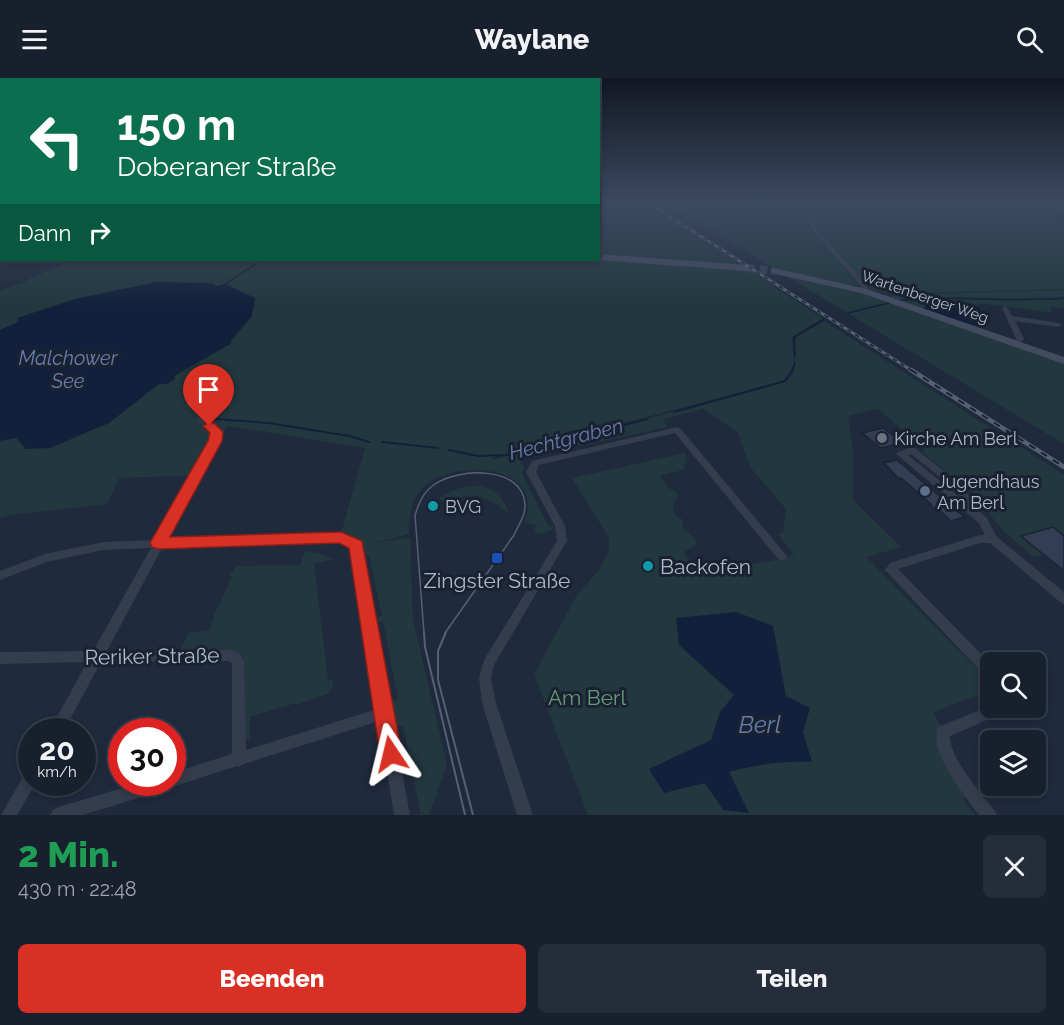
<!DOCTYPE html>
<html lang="de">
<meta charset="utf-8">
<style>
:root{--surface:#18202e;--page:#252d3a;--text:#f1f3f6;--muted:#9fa3aa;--line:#363e4a;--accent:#d93025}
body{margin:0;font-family:Raleway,sans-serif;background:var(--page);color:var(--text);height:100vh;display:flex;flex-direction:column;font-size:22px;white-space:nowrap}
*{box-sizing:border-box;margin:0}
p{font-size:20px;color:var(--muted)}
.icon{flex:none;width:33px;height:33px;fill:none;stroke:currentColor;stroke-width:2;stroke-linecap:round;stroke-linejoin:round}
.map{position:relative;height:737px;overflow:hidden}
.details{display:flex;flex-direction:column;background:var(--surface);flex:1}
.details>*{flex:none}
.guide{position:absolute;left:0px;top:0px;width:600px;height:183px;box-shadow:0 3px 9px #0003,0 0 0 2px var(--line);background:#0b6e4f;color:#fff;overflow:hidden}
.buttons{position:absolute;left:980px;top:574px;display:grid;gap:12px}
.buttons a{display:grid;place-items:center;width:66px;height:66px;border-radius:9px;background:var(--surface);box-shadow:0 3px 9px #0003,0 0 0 2px var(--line);font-size:30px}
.speed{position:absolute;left:18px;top:640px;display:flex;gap:12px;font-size:30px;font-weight:700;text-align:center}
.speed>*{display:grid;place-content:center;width:78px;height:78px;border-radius:50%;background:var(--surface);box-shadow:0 3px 9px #0003,0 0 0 2px var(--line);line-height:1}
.speed small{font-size:15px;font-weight:400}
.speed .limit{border:9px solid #d22;background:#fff;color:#111}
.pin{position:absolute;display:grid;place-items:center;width:51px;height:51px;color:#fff;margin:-62px -26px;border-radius:50% 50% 50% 0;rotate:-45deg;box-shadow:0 0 6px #0007}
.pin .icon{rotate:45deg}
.me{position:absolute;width:66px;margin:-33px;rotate:350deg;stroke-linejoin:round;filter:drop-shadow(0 0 4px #0008)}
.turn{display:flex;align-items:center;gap:21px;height:126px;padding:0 18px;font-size:27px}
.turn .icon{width:78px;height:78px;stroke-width:2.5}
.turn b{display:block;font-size:42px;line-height:51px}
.then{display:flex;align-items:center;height:57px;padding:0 18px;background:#0003;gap:12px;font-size:22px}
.round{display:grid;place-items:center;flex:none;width:63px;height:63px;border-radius:9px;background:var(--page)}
.summary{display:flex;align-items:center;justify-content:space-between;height:102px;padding:0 18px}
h1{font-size:36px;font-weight:800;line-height:45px;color:#1e9e55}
.cta{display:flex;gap:12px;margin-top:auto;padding:12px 18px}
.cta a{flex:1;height:69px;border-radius:9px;background:var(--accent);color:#fff;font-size:24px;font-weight:800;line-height:69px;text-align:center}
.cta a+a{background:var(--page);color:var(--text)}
header{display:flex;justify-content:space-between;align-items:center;height:78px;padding:0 18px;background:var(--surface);font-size:27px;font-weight:800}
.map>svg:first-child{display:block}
</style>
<header><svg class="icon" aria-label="menu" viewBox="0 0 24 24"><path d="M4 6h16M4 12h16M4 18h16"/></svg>Waylane<svg class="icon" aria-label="search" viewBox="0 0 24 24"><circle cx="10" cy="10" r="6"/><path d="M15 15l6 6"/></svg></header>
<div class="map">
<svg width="1064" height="737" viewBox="0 0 1064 737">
<rect width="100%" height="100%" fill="#202a3d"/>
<g fill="#22383e">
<path d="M 599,126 L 647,126 L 824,241 L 792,259 L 794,286 L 784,303 L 494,379 L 492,382 L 786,304 C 799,290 793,277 796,260 L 824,243 L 1064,397 L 1064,458 L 1052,449 L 1022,458 L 1044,477 L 1033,478 C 1016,464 991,446 984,424 L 923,375 L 925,370 L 920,365 L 877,331 L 848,338 L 853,370 L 853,422 L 901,469 L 866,479 L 990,604 L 990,617 L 984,615 L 933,634 L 941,648 L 937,653 L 938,669 L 969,718 L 963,721 L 975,737 L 588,737 L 534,596 L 577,517 L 599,492 L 609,474 L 609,460 L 572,400 L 685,375 L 688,385 L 683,386 L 686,391 L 660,398 L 668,410 L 676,413 L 678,419 L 674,423 L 673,435 L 683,442 L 682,449 L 697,463 L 695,468 L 685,473 L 686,479 L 708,494 L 707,497 L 735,494 L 738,489 C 757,484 776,484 794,477 L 778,456 L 783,455 L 786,431 L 750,389 L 738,355 L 704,331 L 663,341 L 668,349 L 520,381 L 525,392 L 521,394 L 549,449 L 554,447 L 552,452 L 540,456 L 534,454 L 536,447 L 524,444 C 550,385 440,375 416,419 C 409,431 410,443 409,456 L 375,465 L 410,460 L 413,542 L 447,687 L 429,737 L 421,737 L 403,647 L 396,649 L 391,623 L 398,621 L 383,543 L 376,544 L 376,540 L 382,538 L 369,477 L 364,478 L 361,468 L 362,467 L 357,461 L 341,456 L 365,370 L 227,348 L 200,397 L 119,400 L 107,426 L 12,437 L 0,440 L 0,212 L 29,204 L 24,203 L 73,182 L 598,182 Z"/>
<path d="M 669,126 L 799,126 L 803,142 L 859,207 L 850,208 L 776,192 Z"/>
<path d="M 805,126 L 1043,126 L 1064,152 L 1064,211 L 891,216 L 870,211 L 818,153 Z"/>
<path d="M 783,196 L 847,210 L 1064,285 L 1064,366 Z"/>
<path d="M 1064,212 L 1064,230 L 1050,229 L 1053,235 L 978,225 L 979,229 L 938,223 L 923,231 L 890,220 L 895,217 Z"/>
<path d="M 467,408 C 488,406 503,415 509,436 C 485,417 475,412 444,425 L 439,420 L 451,413 Z"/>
<path d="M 305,473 L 319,475 L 334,481 L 314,486 L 328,602 L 332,601 L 333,610 L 329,611 L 330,615 L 296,627 L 296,625 L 250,639 L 250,660 L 245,661 L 243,580 L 233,572 L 180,573 L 189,554 L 209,553 L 217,529 L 219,528 L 232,498 L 229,498 L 236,488 L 300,487 Z"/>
</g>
<g fill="#13203b">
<path d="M 156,204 L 212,205 L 216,208 L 225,206 L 255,220 L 252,238 L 230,264 L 232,265 L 174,298 L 175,301 L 167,306 L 159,306 L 109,345 L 50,370 L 26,371 L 16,360 L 0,363 L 0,252 L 18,244 L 17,240 L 75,221 Z"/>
<path d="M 938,223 L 979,229 L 985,247 L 980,250 L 923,231 L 928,225 Z"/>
<path d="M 736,534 L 773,548 L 786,618 L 810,630 L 803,654 L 812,684 C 783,683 757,686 729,694 L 749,735 L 723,732 L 705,705 L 664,715 L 649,691 L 711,662 L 720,634 L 734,617 L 679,567 L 676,540 Z"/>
</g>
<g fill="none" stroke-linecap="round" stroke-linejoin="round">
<g stroke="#13203b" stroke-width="1.5">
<path d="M 1049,126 L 1064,145"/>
<path d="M 224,207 L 261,182"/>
<path d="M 897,223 C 953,216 1008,225 1064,220"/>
<path d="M 848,235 L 889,225"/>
<path d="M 795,278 L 794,259 L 824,241"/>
<path d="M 792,294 L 795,284"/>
</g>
<g stroke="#13203b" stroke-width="2">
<path d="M 674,334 L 785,303 L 793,292"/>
<path d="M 211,343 L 216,341 L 268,345 L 350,358 L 369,364"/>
<path d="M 382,364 L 438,370"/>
<path d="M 449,372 L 478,378 L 507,377 L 647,341"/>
</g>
</g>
<g fill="#323e54" stroke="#1c2334" stroke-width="1.5">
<path d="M 883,350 L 902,365 L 881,370 L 862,355 Z"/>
<path d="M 897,382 L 964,439 L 951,443 L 938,431 L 935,432 L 929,426 L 931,426 L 901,400 L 899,401 L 884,385 Z"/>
<path d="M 1053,449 L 1064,458 L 1064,493 L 1021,458 Z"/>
</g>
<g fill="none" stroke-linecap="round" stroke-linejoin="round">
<path stroke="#363f52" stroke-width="8" stroke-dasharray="8 4.5" stroke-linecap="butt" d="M 747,190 L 774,193"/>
<g fill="#343c4d" fill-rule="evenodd">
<path d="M 801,126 L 805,126 L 816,150 L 865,205 L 868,211 L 866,214 L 862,214 L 860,207 L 812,152 Z"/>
<path d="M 0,146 L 2,147 L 2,150 L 0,150 Z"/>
<path d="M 1005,228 L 1007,229 L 1012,238 L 1059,245 L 1062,247 L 1059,249 L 1015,243 L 1024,261 L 1018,268 L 1012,268 L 1011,266 L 1016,261 L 1002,230 Z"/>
<path d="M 200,339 C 211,344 221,350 219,363 L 167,462 L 341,455 L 360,464 L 410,737 L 394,737 L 379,643 L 244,686 L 239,689 L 237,688 L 172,709 L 170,708 L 164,712 L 83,737 L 50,737 L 53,732 L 58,729 L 140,705 L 172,705 L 172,695 L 232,676 L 232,585 L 228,583 L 101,584 L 63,654 L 49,654 L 87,584 L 0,586 L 0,574 L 93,573 L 151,470 L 103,472 L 47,484 L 0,502 L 0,493 L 45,476 L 103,464 L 155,462 L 211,363 L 210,353 L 196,342 ZM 339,463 L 351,469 L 377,631 L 246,672 L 244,583 C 242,577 237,574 231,572 L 107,573 L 162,470 Z"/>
<path d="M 677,349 L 680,350 L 787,478 L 786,481 L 782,482 L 778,481 L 675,355 L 539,387 L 536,394 L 565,448 L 567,463 L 494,587 L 491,600 L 496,625 L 533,737 L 517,737 L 482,625 L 479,600 L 484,582 L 557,463 L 555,448 L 526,394 L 532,383 Z"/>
<path d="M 912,369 L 915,370 L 961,407 L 974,424 L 977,432 L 987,440 L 996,458 L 1064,514 L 1064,526 L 1060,524 L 990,465 L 980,465 L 898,491 L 990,585 L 990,600 L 985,598 L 885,492 L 890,485 L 980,457 L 985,457 L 979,445 L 896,376 L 898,374 ZM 911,376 L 945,403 L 962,421 L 908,377 Z"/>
<path d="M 990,628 L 990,630 L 1007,630 L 1005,634 L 950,658 C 950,681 980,714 994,732 L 997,737 L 979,737 C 965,718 928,674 938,649 Z"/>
<path d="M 32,690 L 32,705 L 36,705 L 17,737 L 1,737 L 27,692 Z"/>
</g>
<g fill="#424b60" fill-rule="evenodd">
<path d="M 598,176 L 747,187 L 751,190 L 747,193 L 598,182 Z"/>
<path d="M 774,190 L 867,211 L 1064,279 L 1064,286 L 861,215 L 771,195 L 771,191 Z"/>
</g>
<rect fill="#525b6d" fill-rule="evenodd" x="0" y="155" width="2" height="6"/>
<path stroke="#566074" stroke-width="1.5" d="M 424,555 L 415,437 C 419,425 423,414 435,406 C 458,390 522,387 525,426 C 526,437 518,448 514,457 L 445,555"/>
<g stroke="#566074" stroke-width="2">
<path d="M 424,554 L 425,569 L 465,737"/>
<path d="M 446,554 L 438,573 L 438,602 L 473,737"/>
</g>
<defs>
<path id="rail-far1" d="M 650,126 L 914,294"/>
<path id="rail" d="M 911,292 L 1064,389"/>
</defs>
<use href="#rail-far1" stroke="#566074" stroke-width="3"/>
<use href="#rail" stroke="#566074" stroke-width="4.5"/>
<use href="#rail-far1" stroke="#1a2232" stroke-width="1.5" stroke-dasharray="4.5" stroke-linecap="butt"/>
<use href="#rail" stroke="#1a2232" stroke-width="2" stroke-dasharray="7" stroke-linecap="butt"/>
</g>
<linearGradient id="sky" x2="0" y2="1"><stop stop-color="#121722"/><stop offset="0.55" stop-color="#3c4a62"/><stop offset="1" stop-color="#3c4a62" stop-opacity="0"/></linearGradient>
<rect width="1064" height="229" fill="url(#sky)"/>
<path fill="#d93025" stroke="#8d1f18" stroke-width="1.5" d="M 209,344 L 214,345 L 223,354 L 222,363 L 170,459 L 341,454 L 362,463 L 402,676 L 399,683 L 391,686 L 384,683 L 380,676 L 349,470 L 339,465 L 158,471 L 152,469 L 150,465 L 208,363 L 210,355 L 203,348 Z"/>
<circle fill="#6b7280" stroke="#1a2232" stroke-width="2" cx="882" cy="360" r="6"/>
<circle fill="#5c6f8a" stroke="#1a2232" stroke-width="2" cx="925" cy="413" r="6"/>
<g fill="#0f9aa8" stroke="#1a2232" stroke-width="2">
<circle cx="433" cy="428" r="6"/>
<circle cx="648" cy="488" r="6"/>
</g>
<rect fill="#1a4fb4" stroke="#1a2232" stroke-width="2" x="491" y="474" width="12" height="12" rx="3"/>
<g text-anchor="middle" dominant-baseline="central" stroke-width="6" stroke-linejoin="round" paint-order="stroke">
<g font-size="15" fill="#b0b7c9" stroke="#1a2232">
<text transform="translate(925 219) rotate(19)">Wartenberger Weg</text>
</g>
<g font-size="18" fill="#b0b7c9" stroke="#1a2232" text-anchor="start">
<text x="894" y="360">Kirche Am Berl</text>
<text x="937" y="403">Jugendhaus<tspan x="937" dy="21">Am Berl</tspan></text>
<text x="445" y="428">BVG</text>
</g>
<g font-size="20" font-style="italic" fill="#667dab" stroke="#1a2232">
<text x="68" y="280">Malchower<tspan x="68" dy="23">See</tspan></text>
<text transform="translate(566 361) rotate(-14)">Hechtgraben</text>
</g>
<g font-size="21" fill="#b0b7c9" stroke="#1a2232" text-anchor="start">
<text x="660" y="488">Backofen</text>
<text x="497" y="502" text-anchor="middle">Zingster Straße</text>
</g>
<g font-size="21" fill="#b0b7c9" stroke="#1a2232">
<text transform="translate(152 578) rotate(-1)">Reriker Straße</text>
</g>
<g font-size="21" fill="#659c76" stroke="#1a2232">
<text x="587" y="619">Am Berl</text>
</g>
<g font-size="24" font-style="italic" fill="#667dab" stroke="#1a2232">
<text x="760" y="646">Berl</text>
</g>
</g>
</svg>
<div class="buttons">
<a><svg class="icon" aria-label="search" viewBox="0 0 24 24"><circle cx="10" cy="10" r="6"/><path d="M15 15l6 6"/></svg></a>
<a><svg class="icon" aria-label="layers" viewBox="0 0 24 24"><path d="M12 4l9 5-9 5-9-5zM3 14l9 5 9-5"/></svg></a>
</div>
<div class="speed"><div>20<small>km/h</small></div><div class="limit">30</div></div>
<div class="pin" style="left:209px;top:348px;background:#d93025"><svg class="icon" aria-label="arrive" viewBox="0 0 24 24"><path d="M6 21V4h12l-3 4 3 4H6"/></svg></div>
<svg class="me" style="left:391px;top:676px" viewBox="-20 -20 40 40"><path d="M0-17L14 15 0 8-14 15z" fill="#d93025" stroke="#fff" stroke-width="4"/></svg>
<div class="guide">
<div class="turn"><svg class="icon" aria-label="left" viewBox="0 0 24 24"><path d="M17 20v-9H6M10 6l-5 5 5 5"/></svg><div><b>150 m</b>Doberaner Straße</div></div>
<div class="then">Dann<svg class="icon" aria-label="right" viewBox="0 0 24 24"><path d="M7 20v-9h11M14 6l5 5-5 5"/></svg></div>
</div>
</div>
<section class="details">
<div class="summary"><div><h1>2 Min.</h1><p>430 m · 22:48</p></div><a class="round"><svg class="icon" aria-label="close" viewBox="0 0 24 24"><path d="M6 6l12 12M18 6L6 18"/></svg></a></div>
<div class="cta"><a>Beenden</a><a>Teilen</a></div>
</section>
